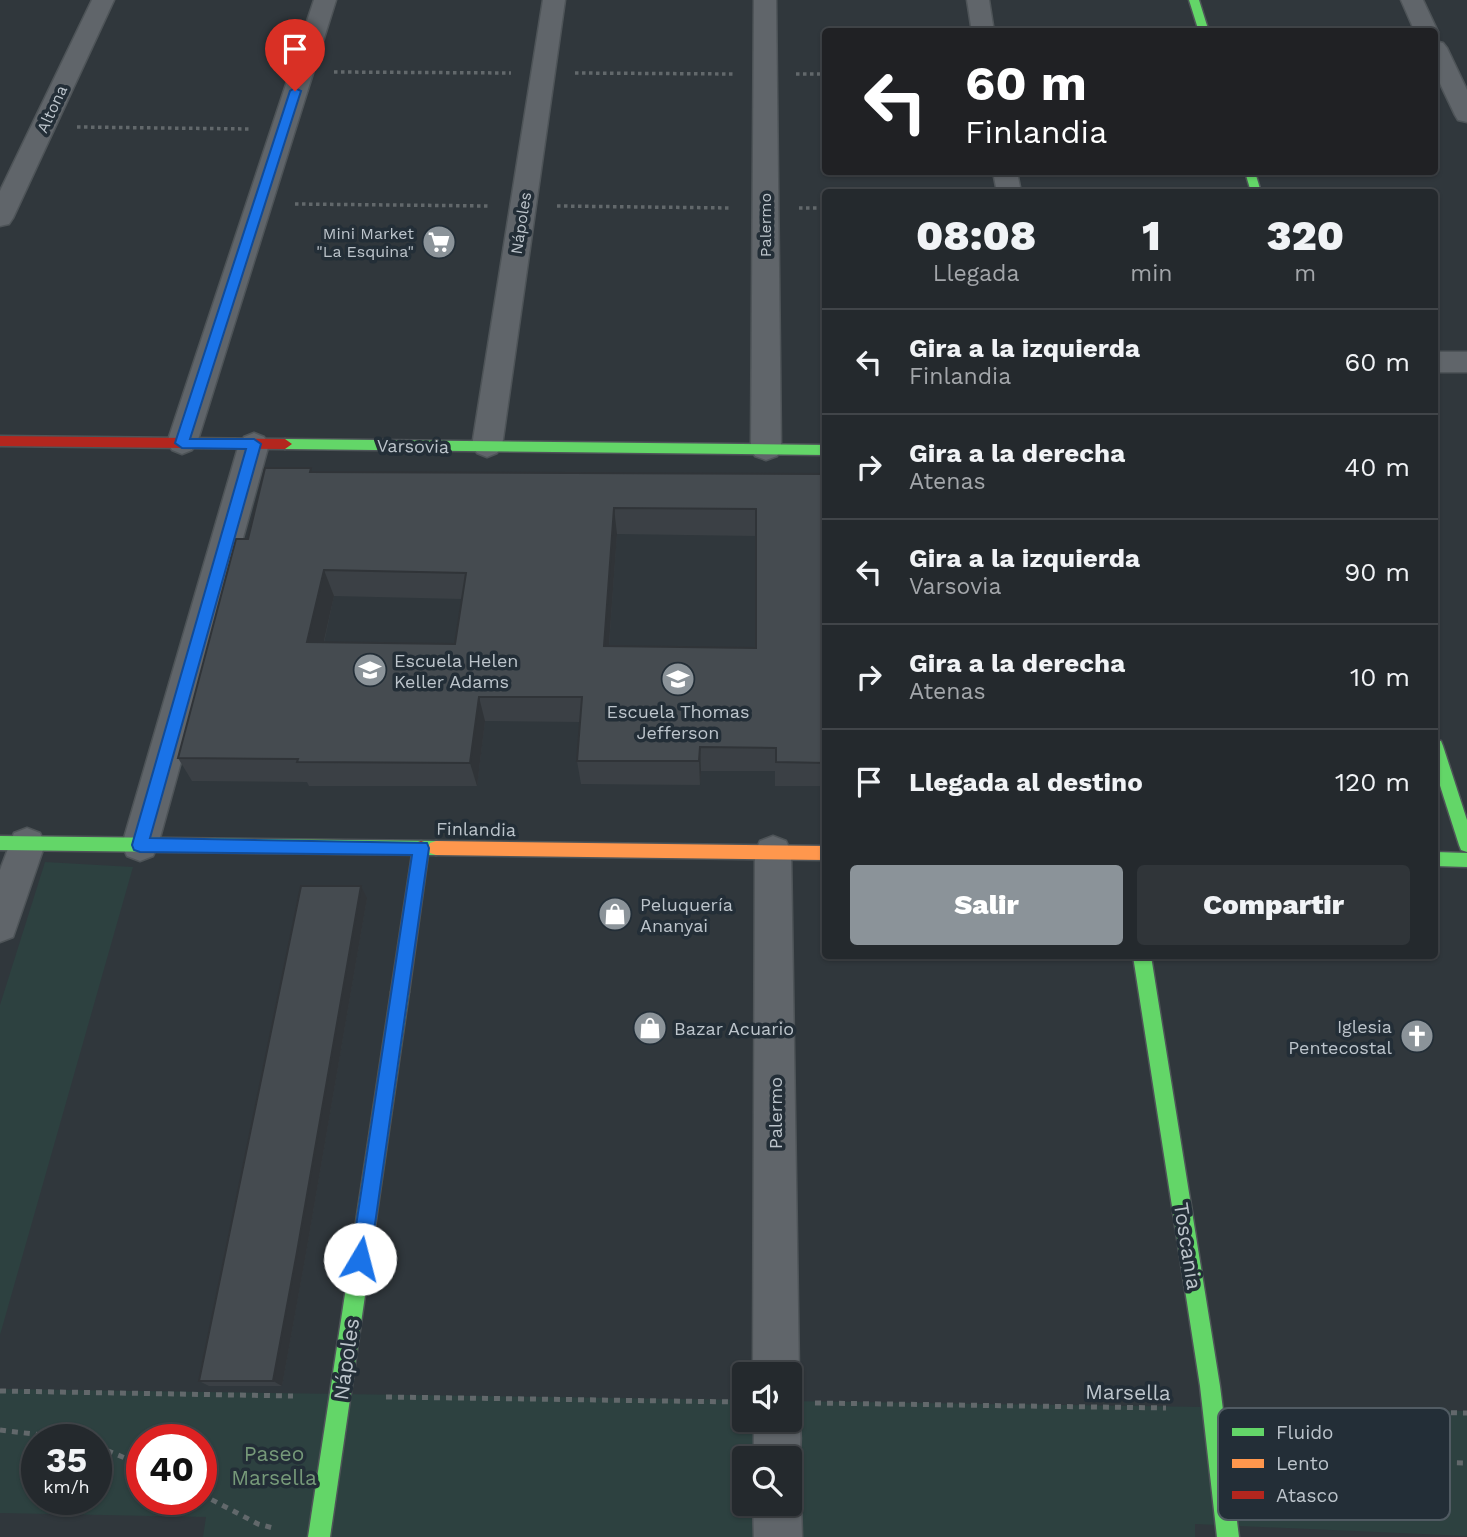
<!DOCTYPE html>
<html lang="es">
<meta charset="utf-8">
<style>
:root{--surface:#24292d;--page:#303539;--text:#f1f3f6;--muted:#a3a6aa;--line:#414549;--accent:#8b9399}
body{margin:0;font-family:"Work Sans",sans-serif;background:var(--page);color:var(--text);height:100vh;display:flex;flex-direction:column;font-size:26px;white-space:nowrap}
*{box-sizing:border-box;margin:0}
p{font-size:23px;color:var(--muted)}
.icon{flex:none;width:38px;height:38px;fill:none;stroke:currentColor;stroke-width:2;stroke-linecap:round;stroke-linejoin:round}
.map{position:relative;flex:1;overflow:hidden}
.sheet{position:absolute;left:822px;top:189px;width:616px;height:770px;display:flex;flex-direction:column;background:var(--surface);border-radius:7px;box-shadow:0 2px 5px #0004,0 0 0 2px var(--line)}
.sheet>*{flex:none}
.top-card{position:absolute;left:822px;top:28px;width:616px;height:147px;border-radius:7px;box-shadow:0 2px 5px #0004,0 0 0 2px var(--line);background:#202124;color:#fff;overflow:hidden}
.fabs{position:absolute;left:732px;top:1362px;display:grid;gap:14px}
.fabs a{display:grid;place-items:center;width:70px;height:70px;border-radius:7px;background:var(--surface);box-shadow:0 2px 5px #0004,0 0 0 2px var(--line);font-size:35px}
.speed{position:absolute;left:21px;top:1424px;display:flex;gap:14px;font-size:35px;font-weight:700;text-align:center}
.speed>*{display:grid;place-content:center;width:91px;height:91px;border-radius:50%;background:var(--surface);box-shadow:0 2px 5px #0004,0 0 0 2px var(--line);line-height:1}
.speed small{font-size:18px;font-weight:400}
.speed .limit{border:10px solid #d22;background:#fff;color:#111}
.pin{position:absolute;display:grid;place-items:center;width:60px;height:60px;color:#fff;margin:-72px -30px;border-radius:50% 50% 50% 0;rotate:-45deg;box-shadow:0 0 7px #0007}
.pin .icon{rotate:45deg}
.me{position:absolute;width:77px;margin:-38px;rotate:8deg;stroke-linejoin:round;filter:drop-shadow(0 0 5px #0008)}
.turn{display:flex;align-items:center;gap:24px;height:147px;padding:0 28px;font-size:32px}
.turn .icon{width:91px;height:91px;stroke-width:2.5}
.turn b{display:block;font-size:49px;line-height:60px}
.eta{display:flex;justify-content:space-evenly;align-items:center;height:119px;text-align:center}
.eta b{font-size:42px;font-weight:800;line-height:49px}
.button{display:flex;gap:14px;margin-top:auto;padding:14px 28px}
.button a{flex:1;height:80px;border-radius:7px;background:var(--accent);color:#fff;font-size:28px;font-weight:800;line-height:80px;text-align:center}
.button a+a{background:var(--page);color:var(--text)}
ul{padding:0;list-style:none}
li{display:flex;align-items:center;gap:21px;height:105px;padding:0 28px;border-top:2px solid var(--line)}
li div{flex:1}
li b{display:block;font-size:26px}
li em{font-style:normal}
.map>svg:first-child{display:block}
</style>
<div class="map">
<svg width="1467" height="1537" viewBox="0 0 1467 1537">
<rect width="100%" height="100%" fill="#30373c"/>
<g fill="#2d4140" fill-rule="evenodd">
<path d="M 45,862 L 133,867 L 0,1335 L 0,1005 Z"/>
<path d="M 0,1389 L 744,1400 L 744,1419 L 789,1419 L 789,1401 L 1467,1411 L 1467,1536 L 1195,1524 L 1195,1537 L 203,1537 L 206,1517 L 0,1513 ZM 37,1440 L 96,1440 L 96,1500 L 37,1500 ZM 142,1440 L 201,1440 L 201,1500 L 142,1500 ZM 744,1458 L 789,1458 L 789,1503 L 744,1503 Z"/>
</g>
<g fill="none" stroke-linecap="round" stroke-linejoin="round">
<defs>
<g id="street">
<path d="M 92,0 L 114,0 L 13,218 L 9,224 L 0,226 L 0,191 Z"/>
<path d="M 314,0 L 336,0 L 197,443 L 192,450 L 182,454 L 172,450 L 167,443 Z"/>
<path d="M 543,0 L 565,0 L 502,446 L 497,453 L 487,457 L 477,453 L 472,446 Z"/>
<path d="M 754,0 L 776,0 L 781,449 L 777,456 L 766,460 L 755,456 L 751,449 Z"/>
<path d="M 967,0 L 989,0 L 994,32 L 972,32 Z"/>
<path d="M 1401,0 L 1423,0 L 1438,32 L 1435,37 L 1435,32 L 1415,32 Z"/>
<path d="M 1435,41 L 1443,43 L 1447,48 L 1467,90 L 1467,122 L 1458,120 L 1455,115 L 1435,73 Z"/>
<path d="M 993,172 L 1017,172 L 1021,192 L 997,192 Z"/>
<rect x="1435" y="352" width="32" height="20"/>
<path d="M 254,433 L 264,437 L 269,444 L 158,845 L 153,856 L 140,861 L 127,856 L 122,845 L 239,444 L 244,437 Z"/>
<path d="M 27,828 L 40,833 L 45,844 L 13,937 L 0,942 L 0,870 L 14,833 Z"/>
<path d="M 773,836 L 786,841 L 791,852 L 799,1374 L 789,1391 L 789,1374 L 753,1374 L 755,852 L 760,841 Z"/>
<path d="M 789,1401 L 793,1403 C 803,1426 803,1451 793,1474 L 789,1476 L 789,1458 L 754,1458 L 754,1419 L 789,1419 Z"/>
<path d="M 789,1484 L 794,1486 L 801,1503 L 802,1537 L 754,1537 L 753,1503 L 789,1503 Z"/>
</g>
<g id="fast">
<path d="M 1189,0 L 1199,0 L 1209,32 L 1199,32 Z"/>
<path d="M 1245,172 L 1255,172 L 1261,192 L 1251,192 Z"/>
<path d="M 285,439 L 826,445 L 826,455 L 285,449 L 278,444 Z"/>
<path d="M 1435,740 L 1441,741 L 1443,746 L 1467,820 L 1467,852 L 1461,850 L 1459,845 L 1435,770 Z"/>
<path d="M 0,836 L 436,841 L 442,843 L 444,848 L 442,853 L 436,855 L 0,850 Z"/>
<path d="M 1435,852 L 1467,853 L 1467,867 L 1435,866 Z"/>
<path d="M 1133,956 L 1151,956 L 1220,1386 L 1239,1537 L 1217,1537 L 1200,1386 Z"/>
<path d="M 400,984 L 406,986 L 409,992 L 330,1537 L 308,1537 L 391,992 L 394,986 Z"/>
</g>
<path id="slow" d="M 436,841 L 826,846 L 826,860 L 436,855 L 430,853 L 428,848 L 430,843 Z"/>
<g id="jam">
<path d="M 0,436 L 285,439 L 292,444 L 285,449 L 0,446 Z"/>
<path d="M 421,841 L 427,843 L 429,848 L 409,992 L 406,998 L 400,1000 L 394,998 L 391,992 L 413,848 L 415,843 Z"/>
</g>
</defs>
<use href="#street" stroke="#4e5458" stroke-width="3"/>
<use href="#fast" stroke="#4e5458" stroke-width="3"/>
<use href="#slow" stroke="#4e5458" stroke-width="3"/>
<use href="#jam" stroke="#4e5458" stroke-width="3"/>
<g stroke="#62686b" stroke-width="3.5" stroke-dasharray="3.5 3.5" stroke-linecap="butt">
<path d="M 334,72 L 511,73"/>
<path d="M 575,73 L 735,74"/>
<path d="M 796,74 L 826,74"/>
<path d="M 77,127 L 251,129"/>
<path d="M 295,204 L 489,206"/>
<path d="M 557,206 L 731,208"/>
<path d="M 799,208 L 826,208"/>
</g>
<g stroke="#62686b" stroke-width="5" stroke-dasharray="6 6" stroke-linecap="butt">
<path d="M 0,1391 L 293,1396"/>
<path d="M 386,1397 L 741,1402"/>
<path d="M 815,1403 L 1166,1408"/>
<path d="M 1259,1410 L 1467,1413"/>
<path d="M 0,1430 L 83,1440"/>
<path d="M 96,1446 L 142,1465"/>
<path d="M 201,1494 L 258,1524 L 273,1528"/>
<path d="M 1271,1501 L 1343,1473 L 1416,1462 L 1467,1463"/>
</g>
<use href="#street" fill="#60656a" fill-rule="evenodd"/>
<use href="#fast" fill="#63d668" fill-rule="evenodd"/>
<use href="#slow" fill="#ff974d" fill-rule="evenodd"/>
<use href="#jam" fill="#b3261e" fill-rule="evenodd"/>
</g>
<g fill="#3b4045" fill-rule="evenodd">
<path d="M 312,472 L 826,474 L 826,786 L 775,786 L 775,771 L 701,771 L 700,785 L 581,784 L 577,761 L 580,722 L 485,721 L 477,786 L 309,786 L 307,782 L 192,781 L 178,758 L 248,539 ZM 617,534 L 755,536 L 755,648 L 609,646 ZM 334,596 L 462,599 L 455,644 L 324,643 Z"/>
<path d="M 367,898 L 305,1259 L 282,1386 L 209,1386 L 199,1381 Z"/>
</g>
<g fill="#303438">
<path d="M 614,508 L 617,534 L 607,671 L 604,646 Z"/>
<path d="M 324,570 L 334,596 L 318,667 L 307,642 Z"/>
<path d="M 479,697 L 485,721 L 477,786 L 470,763 Z"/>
<path d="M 700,747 L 701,771 L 700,785 L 699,761 Z"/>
<path d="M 361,886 L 367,898 L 305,1259 L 282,1386 L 273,1381 Z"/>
</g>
<g fill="#454b50" stroke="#303438" stroke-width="2" fill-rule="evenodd">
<path d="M 265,468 L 311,468 L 310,472 L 826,474 L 826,763 L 776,762 L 776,748 L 700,747 L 699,761 L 577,761 L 582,697 L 479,697 L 470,763 L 297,762 L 298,759 L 178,758 L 236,539 L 248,539 ZM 614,508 L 756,509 L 756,648 L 604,646 ZM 324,570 L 466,573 L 455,644 L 307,642 Z"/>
<path d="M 301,886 L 361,886 L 297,1252 L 273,1381 L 199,1381 Z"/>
</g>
<path fill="#1a73e8" stroke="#114b97" stroke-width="2" d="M 295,88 L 301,91 L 190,439 L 254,439 L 261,444 L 150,838 L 427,843 L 429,848 L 370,1259 L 367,1266 L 360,1269 L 353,1266 L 351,1259 L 412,855 L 140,852 L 134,850 L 132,845 L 246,449 L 182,448 L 175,443 L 290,91 Z"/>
<defs>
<symbol id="supermarket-disc" viewBox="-11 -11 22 22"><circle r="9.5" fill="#8b9399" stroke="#232e37"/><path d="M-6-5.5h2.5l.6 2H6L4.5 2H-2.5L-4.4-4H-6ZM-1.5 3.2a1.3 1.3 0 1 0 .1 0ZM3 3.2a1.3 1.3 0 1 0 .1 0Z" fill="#fff"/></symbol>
<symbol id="school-disc" viewBox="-11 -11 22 22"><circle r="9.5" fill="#8b9399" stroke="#232e37"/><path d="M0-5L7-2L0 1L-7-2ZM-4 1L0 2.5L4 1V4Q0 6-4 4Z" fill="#fff"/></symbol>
<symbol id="shop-disc" viewBox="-11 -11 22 22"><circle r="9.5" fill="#8b9399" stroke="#232e37"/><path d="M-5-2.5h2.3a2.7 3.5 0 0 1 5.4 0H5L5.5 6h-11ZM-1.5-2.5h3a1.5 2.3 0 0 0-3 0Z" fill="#fff"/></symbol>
<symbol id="church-disc" viewBox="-11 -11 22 22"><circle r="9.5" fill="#8b9399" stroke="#232e37"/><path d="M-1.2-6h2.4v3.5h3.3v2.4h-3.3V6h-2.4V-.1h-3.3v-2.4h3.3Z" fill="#fff"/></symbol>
</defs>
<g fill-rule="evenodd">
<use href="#supermarket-disc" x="420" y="223" width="38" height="38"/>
<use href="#school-disc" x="351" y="651" width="38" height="38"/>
<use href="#school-disc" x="659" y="660" width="38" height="38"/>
<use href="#shop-disc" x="596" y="895" width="38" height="38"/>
<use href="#shop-disc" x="631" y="1009" width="38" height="38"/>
<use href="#church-disc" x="1398" y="1017" width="38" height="38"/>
</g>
<g text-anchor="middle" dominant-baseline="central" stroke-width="7" stroke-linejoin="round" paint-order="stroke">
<g font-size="16" fill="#bcc4cb" stroke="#232e37">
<text transform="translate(52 109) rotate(-65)">Altona</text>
<text transform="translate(521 223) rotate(-81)">Nápoles</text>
<text transform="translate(765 225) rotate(-90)">Palermo</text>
</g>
<g font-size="16" fill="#bcc4cb" stroke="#232e37" text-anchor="end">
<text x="414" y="233">Mini Market<tspan x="414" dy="18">"La Esquina"</tspan></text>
</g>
<g font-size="18" fill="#bcc4cb" stroke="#232e37">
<text transform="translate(413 446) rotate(1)">Varsovia</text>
<text transform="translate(476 829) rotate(1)">Finlandia</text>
<text transform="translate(775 1113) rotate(-90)">Palermo</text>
</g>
<g font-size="18" fill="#bcc4cb" stroke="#232e37" text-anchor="start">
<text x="394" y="660">Escuela Helen<tspan x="394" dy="21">Keller Adams</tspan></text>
<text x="678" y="711" text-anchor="middle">Escuela Thomas<tspan x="678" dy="21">Jefferson</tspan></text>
<text x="640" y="904">Peluquería<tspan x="640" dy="21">Ananyai</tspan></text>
<text x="1392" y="1026" text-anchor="end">Iglesia<tspan x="1392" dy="21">Pentecostal</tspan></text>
<text x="674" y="1028">Bazar Acuario</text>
</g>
<g font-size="21" fill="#bcc4cb" stroke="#232e37">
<text transform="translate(1188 1246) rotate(81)">Toscania</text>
<text transform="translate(346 1359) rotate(-82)">Nápoles</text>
<text transform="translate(1128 1392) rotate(1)">Marsella</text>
</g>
<g font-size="21" fill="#769979" stroke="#232e37">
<text x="274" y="1453">Paseo<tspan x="274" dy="24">Marsella</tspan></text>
</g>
</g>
<rect x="1218" y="1408" width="232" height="112" rx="10" fill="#232e37" stroke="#515b63" stroke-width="2"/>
<rect x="1232" y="1428" width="32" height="8" fill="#63d668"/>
<rect x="1232" y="1459" width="32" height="9" fill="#ff974d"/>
<rect x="1232" y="1491" width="32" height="8" fill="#b3261e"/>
<g font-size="19" fill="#bcc4cb">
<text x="1276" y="1439">Fluido</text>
<text x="1276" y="1470">Lento</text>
<text x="1276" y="1502">Atasco</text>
</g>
</svg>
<div class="fabs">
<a><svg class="icon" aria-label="sound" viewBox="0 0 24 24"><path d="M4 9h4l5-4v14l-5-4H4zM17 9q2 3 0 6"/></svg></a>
<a><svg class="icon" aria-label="search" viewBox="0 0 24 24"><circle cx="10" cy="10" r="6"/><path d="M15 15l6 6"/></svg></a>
</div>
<div class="speed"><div>35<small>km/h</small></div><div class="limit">40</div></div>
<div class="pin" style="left:295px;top:91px;background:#d93025"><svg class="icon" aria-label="arrive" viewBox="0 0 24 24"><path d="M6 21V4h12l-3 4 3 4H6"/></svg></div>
<svg class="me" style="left:360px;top:1259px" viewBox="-20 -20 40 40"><circle r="19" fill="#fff"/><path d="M0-13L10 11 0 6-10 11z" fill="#1a73e8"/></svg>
<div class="top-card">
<div class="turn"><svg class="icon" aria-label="left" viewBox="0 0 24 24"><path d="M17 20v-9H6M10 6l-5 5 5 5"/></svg><div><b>60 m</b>Finlandia</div></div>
</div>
<section class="sheet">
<div class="eta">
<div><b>08:08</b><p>Llegada</p></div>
<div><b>1</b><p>min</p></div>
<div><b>320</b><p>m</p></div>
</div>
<ul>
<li><svg class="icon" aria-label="left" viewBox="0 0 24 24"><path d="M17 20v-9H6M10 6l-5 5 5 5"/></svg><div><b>Gira a la izquierda</b><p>Finlandia</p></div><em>60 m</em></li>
<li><svg class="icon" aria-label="right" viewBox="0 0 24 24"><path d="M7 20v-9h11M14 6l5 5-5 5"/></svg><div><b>Gira a la derecha</b><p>Atenas</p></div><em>40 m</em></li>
<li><svg class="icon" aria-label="left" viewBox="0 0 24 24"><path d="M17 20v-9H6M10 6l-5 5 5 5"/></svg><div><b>Gira a la izquierda</b><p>Varsovia</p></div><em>90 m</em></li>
<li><svg class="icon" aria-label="right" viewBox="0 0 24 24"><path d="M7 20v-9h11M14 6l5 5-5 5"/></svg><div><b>Gira a la derecha</b><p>Atenas</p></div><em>10 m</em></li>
<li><svg class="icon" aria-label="arrive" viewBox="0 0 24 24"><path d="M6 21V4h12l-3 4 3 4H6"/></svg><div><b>Llegada al destino</b></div><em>120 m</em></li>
</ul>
<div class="button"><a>Salir</a><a>Compartir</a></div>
</section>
</div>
